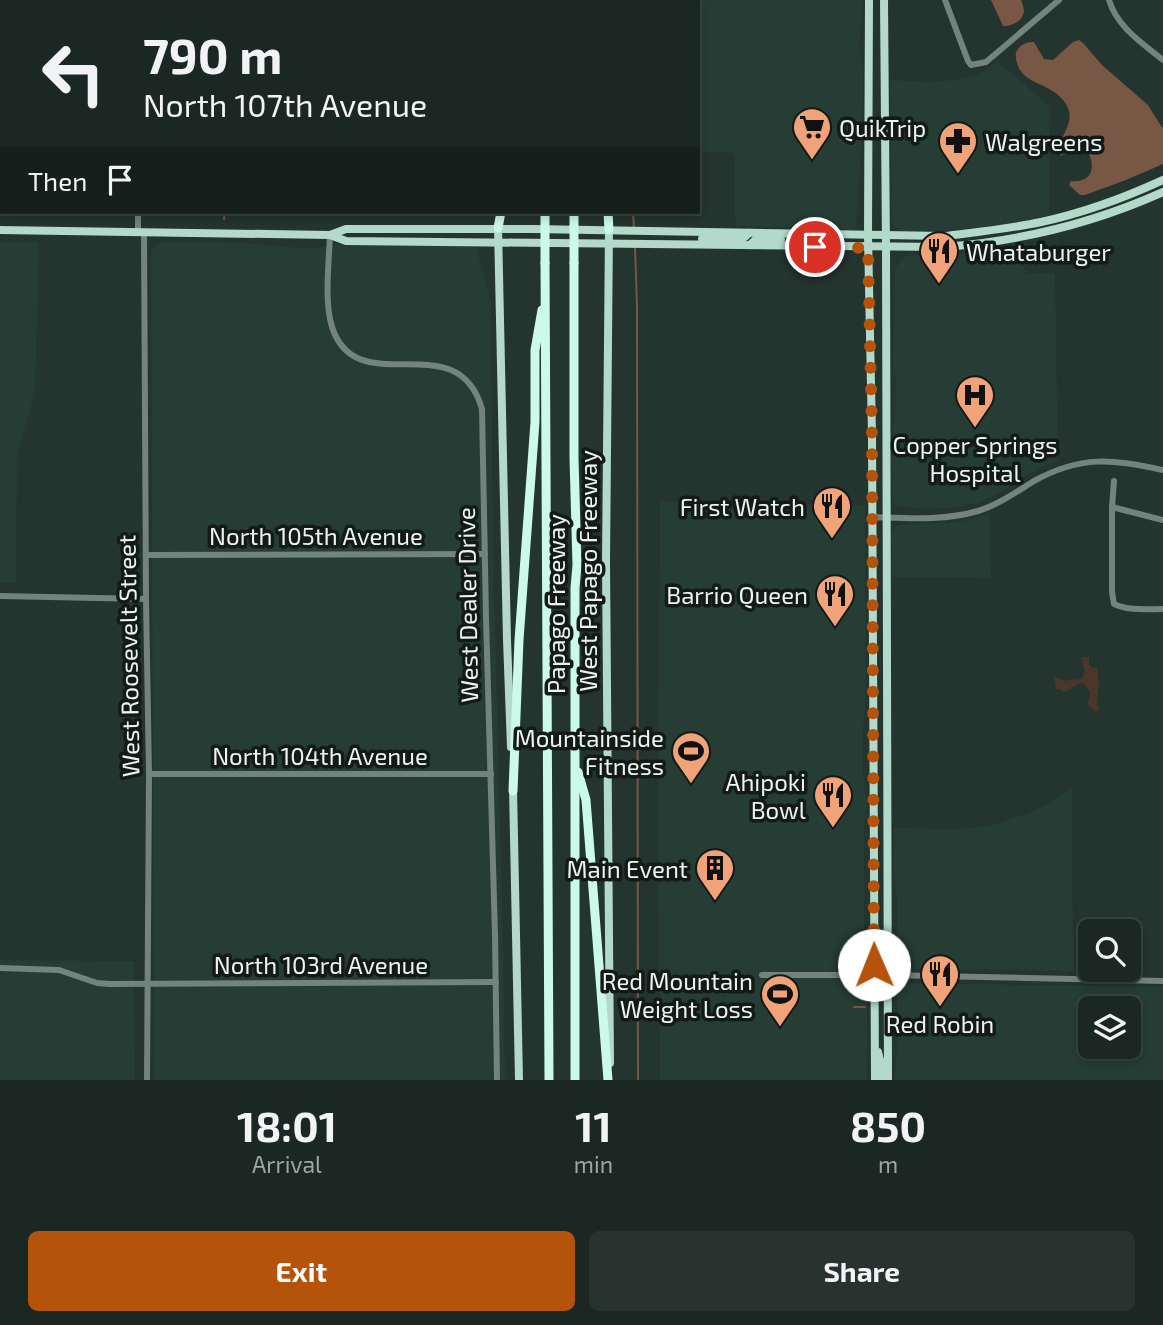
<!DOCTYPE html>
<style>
:root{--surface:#1b2722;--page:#28332f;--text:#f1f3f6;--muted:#a0a5a5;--line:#394440;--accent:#b45309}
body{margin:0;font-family:"Exo 2",sans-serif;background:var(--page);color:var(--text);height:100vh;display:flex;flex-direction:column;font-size:26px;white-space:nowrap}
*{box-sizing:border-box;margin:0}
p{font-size:23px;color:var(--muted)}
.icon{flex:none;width:38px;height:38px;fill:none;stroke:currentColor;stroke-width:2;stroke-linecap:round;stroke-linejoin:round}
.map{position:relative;height:1080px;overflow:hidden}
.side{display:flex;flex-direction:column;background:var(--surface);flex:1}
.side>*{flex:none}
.guide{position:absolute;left:0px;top:0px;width:700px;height:214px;box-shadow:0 4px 10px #0003,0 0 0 2px var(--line);background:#1b2722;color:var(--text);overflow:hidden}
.fabs{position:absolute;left:1078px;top:919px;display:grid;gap:14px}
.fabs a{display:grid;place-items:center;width:63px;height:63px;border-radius:10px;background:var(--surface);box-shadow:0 4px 10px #0003,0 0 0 2px var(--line);font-size:35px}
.pin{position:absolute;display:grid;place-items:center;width:60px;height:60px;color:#fff;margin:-30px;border:4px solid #fff;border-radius:50%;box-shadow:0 2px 7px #0007}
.me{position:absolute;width:77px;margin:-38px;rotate:359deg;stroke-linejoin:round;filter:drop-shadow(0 0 5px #0008)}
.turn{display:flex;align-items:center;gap:24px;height:147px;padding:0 28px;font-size:32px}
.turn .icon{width:91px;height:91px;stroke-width:2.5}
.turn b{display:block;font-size:49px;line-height:60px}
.then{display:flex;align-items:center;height:66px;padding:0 28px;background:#0003;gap:14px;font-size:26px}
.eta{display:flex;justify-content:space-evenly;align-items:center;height:119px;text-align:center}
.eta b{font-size:42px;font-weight:700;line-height:49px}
.button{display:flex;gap:14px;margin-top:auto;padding:14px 28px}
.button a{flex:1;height:80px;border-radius:10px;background:var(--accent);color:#fff;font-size:28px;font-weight:700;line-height:80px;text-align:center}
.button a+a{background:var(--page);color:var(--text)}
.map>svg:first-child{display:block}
</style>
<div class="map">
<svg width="1163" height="1080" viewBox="0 0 1163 1080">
<rect width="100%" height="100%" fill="#24342e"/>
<g fill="#253d34" fill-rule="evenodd">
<path d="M 649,0 L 863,0 L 859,47 L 863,71 L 863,97 L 858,212 L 855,230 L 736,226 L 735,215 L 735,153 L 698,152 L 698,2 L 649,2 Z"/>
<path d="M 997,61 L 1050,106 L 1049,215 L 1013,223 L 957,230 L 904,232 L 896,230 L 892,223 L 890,80 L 928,82 L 955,80 L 979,75 Z"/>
<path d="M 0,242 L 39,242 L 35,391 L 17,457 L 16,583 L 0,583 Z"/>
<path d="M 161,242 L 245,243 L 287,247 L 313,248 L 345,244 L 476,247 L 491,302 L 493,548 L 503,939 L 505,1080 L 154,1080 L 151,250 L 154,246 Z"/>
<path d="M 1011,245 L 1019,248 L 1023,255 L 1022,264 L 1026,273 L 1055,273 L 1058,461 L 1039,468 L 1001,492 L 979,503 L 951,508 L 923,509 L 895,506 L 893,502 L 891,441 L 895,418 L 896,382 L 893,368 L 895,269 L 904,256 L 991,249 Z"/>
<path d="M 660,502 L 865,505 L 866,697 L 863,729 L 863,773 L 867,803 L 864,827 L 864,963 L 859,968 L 867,973 L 867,1080 L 660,1080 L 658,806 Z"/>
<path d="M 989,514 L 991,578 L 892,577 L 892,534 L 893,530 L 897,525 L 959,522 Z"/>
<path d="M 1072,787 L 1073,971 L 903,969 L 898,967 L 894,961 L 897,931 L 897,899 L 894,881 L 894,828 L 958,829 L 989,826 L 1026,814 L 1047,804 Z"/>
<path d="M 0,960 L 134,961 L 135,1080 L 0,1080 Z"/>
<path d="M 903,983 L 1163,987 L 1163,1080 L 894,1080 L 898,1038 L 897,991 L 899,986 ZM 1090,1008 L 1129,1008 L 1129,1046 L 1090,1046 Z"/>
</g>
<path fill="#4a362b" d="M 1081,657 L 1089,657 L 1089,664 L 1091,667 L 1097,668 L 1099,682 L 1097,700 L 1099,710 L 1096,712 L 1088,704 C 1089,692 1094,695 1083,683 C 1074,683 1071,692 1063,692 L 1060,689 L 1056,689 L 1054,677 L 1066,681 C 1071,678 1078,681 1083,677 L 1085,671 Z"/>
<g fill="#795745">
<path d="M 991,0 L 1021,0 C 1022,2 1024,9 1024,11 C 1023,21 1011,27 1003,26 Z"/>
<path d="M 1079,40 L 1083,43 L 1102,65 L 1148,105 L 1159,123 L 1163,128 L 1163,164 L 1126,180 L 1085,195 L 1080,195 L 1069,185 L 1071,181 C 1090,183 1096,170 1089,154 C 1079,146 1070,148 1061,156 L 1059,154 C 1057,137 1075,126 1068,108 C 1066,102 1059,95 1054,92 C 1040,82 1022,81 1017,63 C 1015,57 1015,52 1019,48 C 1023,43 1028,42 1034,42 L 1044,59 L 1053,60 L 1073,42 Z"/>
</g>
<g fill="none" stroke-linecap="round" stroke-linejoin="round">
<g stroke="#795745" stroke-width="2">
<path d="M 632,2 L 632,0"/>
<path d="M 633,212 L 634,229"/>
<path d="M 224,219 L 225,212"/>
<path d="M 635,248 L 637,306 L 638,1080"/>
<path d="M 854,1007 L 865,1007"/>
</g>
<g stroke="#72847d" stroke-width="6">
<path d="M 945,0 L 968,61 L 971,65 L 986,62 L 1059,0"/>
<path d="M 1109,0 C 1117,27 1142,43 1163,60"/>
<path d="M 139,2 L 139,0"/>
<path d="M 0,69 L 2,69"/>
<path d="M 0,154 L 2,154"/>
<path d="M 138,232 L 138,212"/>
<path d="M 144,232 L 146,599 L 149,774 L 147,1080"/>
<path d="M 330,235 C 329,262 324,302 332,327 C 357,404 457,322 482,409 L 486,617 L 495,935 L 497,1080"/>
<path d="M 1114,481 L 1112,507 L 1112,592 L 1114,604 C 1129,611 1146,609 1163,609"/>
<path d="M 1112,507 L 1163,520"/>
<path d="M 871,517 C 906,518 944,521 978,511 C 998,505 1016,492 1034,481 C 1081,455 1113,459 1163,470"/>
<path d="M 146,555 L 485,554"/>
<path d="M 0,596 L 146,599"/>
<path d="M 149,774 L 491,774"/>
<path d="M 0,968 L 59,970 L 97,983 L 110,984 L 496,982"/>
<path d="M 762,975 L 887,975 L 1163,981"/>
</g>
<g stroke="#b2d9c9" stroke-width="8">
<path d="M 869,0 L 868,235 L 872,434 L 875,1080"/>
<path d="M 884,0 L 886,248 L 888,1080"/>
<path d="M 498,228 L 507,640 L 511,747"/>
<path d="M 0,230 L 330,235 L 346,241 L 945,247 C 1020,241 1094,223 1163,192"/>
<path d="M 609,230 L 606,562 L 610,1063"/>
<path d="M 330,235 L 346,229 L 533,229 L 945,236 C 977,232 1009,229 1041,222 C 1083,213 1124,198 1163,180"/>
<path d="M 702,239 L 740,238 L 745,237 L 749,233"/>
<path d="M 750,245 L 755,240 L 781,239"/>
<path d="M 513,788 L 519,1080"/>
<path d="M 878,1052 L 881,1064 L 881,1080"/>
</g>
<g stroke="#ccfae8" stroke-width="9">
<path d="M 545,0 L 545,2"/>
<path d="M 574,0 L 574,2"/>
<path d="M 596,0 L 596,2"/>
<path d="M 518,2 L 518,0"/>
<path d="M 608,212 L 609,230"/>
<path d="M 498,228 L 501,212"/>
<path d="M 545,263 L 549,1080"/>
<path d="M 574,263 L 574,458 L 577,565 L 575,588 L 575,1080"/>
<path d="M 578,772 L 586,800 L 608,1080"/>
<path d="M 513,791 L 519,640 L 535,422 L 535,350 L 542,310"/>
</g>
<g stroke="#ccfae8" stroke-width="9">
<path d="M 545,263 L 545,212"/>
<path d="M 574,263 L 574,212"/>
</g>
</g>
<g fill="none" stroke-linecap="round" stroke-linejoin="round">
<path stroke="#b45309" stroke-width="12" stroke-dasharray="0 21.6" d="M 815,247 L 868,248 L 872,434 L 874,965"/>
</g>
<defs>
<symbol id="supermarket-pin" viewBox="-11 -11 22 30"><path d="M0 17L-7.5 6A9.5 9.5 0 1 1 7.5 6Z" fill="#f0a279" stroke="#131a17"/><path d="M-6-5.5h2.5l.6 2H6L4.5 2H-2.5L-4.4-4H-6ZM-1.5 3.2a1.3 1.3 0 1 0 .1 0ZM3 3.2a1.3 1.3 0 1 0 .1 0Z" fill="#111"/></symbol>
<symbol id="pharmacy-pin" viewBox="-11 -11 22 30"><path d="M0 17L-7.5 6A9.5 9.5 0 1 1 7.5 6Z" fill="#f0a279" stroke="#131a17"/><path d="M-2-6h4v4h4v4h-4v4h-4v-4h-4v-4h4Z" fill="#111"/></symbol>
<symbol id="restaurant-pin" viewBox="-11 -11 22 30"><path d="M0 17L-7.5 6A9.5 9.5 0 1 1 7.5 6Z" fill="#f0a279" stroke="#131a17"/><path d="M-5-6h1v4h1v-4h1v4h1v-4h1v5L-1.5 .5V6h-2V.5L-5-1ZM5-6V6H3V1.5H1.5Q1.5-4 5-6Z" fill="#111"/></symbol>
<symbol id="hospital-pin" viewBox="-11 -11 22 30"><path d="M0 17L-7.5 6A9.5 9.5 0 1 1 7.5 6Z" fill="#f0a279" stroke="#131a17"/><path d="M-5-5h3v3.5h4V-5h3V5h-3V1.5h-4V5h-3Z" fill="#111"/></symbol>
<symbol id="stadium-pin" viewBox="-11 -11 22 30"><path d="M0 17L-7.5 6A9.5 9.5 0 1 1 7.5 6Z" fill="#f0a279" stroke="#131a17"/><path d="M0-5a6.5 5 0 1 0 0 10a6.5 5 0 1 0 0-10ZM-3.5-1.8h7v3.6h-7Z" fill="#111"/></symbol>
<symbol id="building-pin" viewBox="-11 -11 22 30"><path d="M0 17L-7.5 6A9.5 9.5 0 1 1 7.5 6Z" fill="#f0a279" stroke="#131a17"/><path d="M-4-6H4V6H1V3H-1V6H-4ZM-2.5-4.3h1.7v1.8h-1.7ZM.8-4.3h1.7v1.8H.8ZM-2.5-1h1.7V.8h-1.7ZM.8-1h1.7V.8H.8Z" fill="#111"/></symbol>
</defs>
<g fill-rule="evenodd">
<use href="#supermarket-pin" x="790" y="105" width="44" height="60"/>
<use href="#pharmacy-pin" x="936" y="119" width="44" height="60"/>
<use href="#restaurant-pin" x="917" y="229" width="44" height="60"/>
<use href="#hospital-pin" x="953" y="373" width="44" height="60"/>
<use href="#restaurant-pin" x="810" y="484" width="44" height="60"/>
<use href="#restaurant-pin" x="813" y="572" width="44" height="60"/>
<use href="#stadium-pin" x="669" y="729" width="44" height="60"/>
<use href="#restaurant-pin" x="811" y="773" width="44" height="60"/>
<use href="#building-pin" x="693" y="846" width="44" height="60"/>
<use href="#restaurant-pin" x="918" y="952" width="44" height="60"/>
<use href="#stadium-pin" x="758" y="972" width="44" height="60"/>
</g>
<g text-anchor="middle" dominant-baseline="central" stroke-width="7" stroke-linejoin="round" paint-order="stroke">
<g font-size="24" fill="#eaf4f0" stroke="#131a17" text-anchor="end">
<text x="839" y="127" text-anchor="start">QuikTrip</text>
<text x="985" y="141" text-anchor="start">Walgreens</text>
<text x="966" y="251" text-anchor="start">Whataburger</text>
<text x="975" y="444" text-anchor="middle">Copper Springs<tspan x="975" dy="28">Hospital</tspan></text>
<text x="805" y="506">First Watch</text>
<text x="808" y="594">Barrio Queen</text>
<text x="664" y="737">Mountainside<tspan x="664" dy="28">Fitness</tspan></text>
<text x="806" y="781">Ahipoki<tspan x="806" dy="28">Bowl</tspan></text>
<text x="688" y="868">Main Event</text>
<text x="753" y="980">Red Mountain<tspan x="753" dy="28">Weight Loss</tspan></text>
<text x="940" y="1023" text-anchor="middle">Red Robin</text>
</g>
<g font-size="24" fill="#eaf4f0" stroke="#131a17">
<text x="316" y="535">North 105th Avenue</text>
<text transform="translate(587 571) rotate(-90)">West Papago Freeway</text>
<text transform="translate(555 604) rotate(-90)">Papago Freeway</text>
<text transform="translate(467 605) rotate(-91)">West Dealer Drive</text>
<text transform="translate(128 656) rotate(-91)">West Roosevelt Street</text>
<text x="320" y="755">North 104th Avenue</text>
<text x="321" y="964">North 103rd Avenue</text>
</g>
</g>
</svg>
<div class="fabs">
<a><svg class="icon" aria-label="search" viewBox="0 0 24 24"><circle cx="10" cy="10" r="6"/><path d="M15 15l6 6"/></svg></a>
<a><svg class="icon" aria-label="layers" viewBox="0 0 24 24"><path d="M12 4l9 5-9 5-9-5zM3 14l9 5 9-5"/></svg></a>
</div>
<div class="pin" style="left:815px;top:247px;background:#d93025"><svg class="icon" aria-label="arrive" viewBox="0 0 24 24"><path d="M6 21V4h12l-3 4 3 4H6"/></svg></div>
<svg class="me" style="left:874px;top:965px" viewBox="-20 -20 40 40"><circle r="19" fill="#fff"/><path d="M0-13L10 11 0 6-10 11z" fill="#b45309"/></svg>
<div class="guide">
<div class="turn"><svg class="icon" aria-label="left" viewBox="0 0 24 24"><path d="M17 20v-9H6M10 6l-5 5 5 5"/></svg><div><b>790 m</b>North 107th Avenue</div></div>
<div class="then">Then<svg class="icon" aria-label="arrive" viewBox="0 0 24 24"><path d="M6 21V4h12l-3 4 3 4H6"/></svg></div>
</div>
</div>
<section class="side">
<div class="eta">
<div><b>18:01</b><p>Arrival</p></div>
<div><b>11</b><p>min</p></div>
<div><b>850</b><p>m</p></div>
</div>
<div class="button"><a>Exit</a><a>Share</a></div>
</section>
